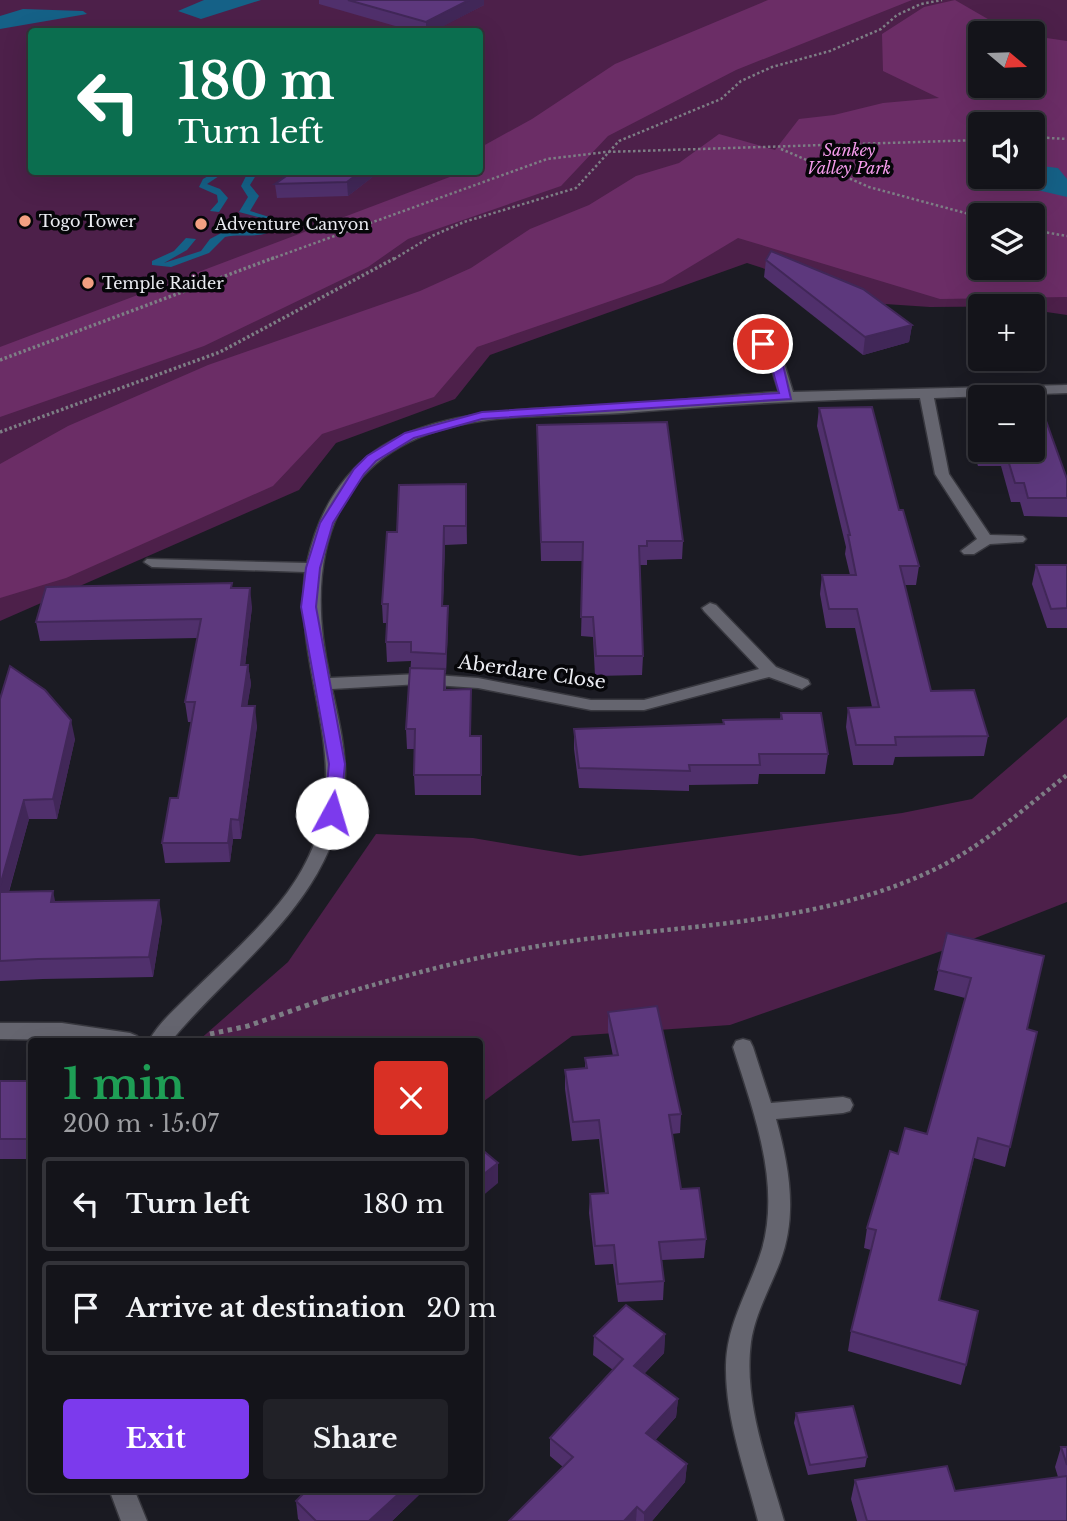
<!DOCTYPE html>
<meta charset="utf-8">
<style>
:root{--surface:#14141a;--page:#212127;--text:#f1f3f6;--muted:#9d9ea2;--line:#333339;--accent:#7c3aed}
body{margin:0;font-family:"Libre Baskerville",serif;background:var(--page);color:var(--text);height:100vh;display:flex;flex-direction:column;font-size:26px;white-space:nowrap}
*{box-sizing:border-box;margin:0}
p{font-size:23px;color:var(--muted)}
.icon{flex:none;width:38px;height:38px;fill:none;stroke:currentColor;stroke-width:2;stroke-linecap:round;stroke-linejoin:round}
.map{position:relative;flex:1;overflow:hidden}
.details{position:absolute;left:28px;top:1038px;width:455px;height:455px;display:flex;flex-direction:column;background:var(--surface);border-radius:7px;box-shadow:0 7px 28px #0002,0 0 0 2px var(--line)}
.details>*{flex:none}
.top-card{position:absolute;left:28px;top:28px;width:455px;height:147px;border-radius:7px;box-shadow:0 7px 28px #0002,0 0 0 2px var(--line);background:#0b6e4f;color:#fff;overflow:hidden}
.needle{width:46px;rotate:109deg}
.tools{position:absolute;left:968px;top:21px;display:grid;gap:14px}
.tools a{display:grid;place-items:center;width:77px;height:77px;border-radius:7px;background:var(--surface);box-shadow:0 7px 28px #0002,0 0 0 2px var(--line);font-size:35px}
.pin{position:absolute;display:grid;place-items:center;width:60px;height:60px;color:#fff;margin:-30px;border:4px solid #fff;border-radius:50%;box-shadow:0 2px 7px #0007}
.me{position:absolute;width:77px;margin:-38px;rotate:6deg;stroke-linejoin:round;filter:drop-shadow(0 0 5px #0008)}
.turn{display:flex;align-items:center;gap:24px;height:147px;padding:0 35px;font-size:32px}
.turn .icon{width:91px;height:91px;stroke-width:2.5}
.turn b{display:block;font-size:49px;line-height:60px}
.round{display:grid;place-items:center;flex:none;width:74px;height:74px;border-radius:7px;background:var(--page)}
.summary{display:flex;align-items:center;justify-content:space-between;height:119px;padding:0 35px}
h1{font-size:42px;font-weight:700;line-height:52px;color:#1e9e55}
.cta{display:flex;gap:14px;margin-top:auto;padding:14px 35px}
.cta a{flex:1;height:80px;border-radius:7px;background:var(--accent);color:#fff;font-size:28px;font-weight:700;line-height:80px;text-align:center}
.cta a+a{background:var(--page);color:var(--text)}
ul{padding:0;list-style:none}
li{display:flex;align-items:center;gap:21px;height:94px;margin:0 14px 10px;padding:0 21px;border:4px solid var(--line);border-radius:7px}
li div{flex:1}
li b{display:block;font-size:26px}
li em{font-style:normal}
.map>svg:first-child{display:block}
</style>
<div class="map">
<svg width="1067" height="1521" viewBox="0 0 1067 1521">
<rect width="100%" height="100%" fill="#1b1b23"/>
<g fill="#4d204a" fill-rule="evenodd">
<path d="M 0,0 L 1067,0 L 1067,315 L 1033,310 L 1032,306 L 930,307 L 870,303 L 747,263 L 490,355 L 455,399 L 336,443 L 299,490 L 0,621 ZM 32,32 L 480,32 L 480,172 L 32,172 ZM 980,33 L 1032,33 L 1032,86 L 980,86 ZM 980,124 L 1032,124 L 1032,177 L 980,177 ZM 980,215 L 1032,215 L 1032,268 L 980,268 Z"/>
<path d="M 1067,717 L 1067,902 L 950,948 L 730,1025 L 572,1036 L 480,1104 L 480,1041 L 198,1041 L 288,962 L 376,834 L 473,838 L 580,856 L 902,813 L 972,799 Z"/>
</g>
<g fill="#6b2d66" fill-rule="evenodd">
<path d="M 768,0 L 912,0 L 736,70 L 608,136 L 561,186 L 408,239 L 368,267 L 204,346 L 0,417 L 0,347 L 463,172 L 480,172 L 483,146 L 532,119 L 615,64 Z"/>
<path d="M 955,0 L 1012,33 L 980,33 L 980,86 L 1032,86 L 1033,36 L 1067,41 L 1067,297 L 940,299 L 738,238 L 663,283 L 477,347 L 434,397 L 322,434 L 273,486 L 66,578 L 0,598 L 0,464 L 68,426 L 208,365 L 420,291 L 471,268 L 530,229 L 589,205 L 636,176 L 679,163 L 719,134 L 775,150 L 799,119 L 834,115 L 883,103 L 939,98 L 883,71 L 882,34 L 924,7 ZM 980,124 L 1032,124 L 1032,177 L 980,177 ZM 980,215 L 1032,215 L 1032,268 L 980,268 Z"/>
</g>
<g fill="#156187">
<path d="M 204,0 L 261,0 L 201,19 L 178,11 Z"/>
<path d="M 23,9 L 83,11 L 87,14 L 0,29 L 0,16 Z"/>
<path d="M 1033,165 L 1058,168 L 1067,179 L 1067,197 L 978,176 L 1032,177 Z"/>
<path d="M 215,172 L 225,172 L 207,184 L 220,189 L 228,198 L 219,212 L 210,211 L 218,202 L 217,195 L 199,187 L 203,179 Z"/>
<path d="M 248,172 L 258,172 L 250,185 L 259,196 L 250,211 L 279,220 C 270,243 243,232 225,237 L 209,253 L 171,267 L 152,265 L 152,261 L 174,251 L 186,238 L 196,239 L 187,250 L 164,263 L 201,251 L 210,239 L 225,231 L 257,231 L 267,226 L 268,221 L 265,219 L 239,212 L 248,197 L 241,186 Z"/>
</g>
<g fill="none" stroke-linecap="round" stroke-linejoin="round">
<defs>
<g id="minor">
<path d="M 779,337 L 784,338 L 784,344 L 772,346 L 783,360 L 793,392 L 1067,385 L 1067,393 L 934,398 L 949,474 L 990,535 L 1023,536 L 1026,539 L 1023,542 L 990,544 L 974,554 L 964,554 L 961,551 L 977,539 L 935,474 L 920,398 C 820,399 722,405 623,413 C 573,416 523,414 474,422 C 334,445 302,553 330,678 L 420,674 L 478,678 L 591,700 L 644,700 L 759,669 L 704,611 L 702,608 L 710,603 L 716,605 L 776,667 L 808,680 L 810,684 L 802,689 L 769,677 L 644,710 L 591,710 L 478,688 L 420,684 L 332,689 C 338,717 345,745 345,774 C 344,893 239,959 171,1041 L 149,1041 C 157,1025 174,1010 187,997 C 221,963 258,932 287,893 C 370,780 293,690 305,572 L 152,567 L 144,562 L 147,559 L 307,563 C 342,403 484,412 615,405 C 670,402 724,395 779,392 L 769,361 L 759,348 L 745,350 L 738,346 L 745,342 Z"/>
<path d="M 0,1023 L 62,1023 L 130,1033 L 137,1036 L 140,1041 L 0,1039 Z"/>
<path d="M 743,1039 L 750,1041 L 753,1047 L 771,1103 L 843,1097 L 850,1099 L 853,1105 L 850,1111 L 843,1113 L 776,1119 C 789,1166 798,1215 780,1262 C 770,1288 755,1314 751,1342 C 743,1403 768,1464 784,1521 L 758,1521 C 745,1470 725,1418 726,1365 C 727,1322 750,1289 762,1249 C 781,1182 753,1111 733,1047 L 736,1041 Z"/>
<path d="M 109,1489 L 134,1489 L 147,1521 L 121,1521 Z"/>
</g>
</defs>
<use href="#minor" stroke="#38383f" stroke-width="3"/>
<g stroke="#7d7e85" stroke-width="2.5" stroke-dasharray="2.5 2.5" stroke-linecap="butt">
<path d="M 1032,137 L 1067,139"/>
<path d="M 781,149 L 869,187 L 980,217"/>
<path d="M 1032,230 L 1067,236"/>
<path d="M 271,259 L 547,159 L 606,152 L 980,140"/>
<path d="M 394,259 L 432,236 L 464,222 L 576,188 L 619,141 L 721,99 L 741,81 L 772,67 L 830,51 L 881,29 L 897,15 L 921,4 L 942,0"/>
</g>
<g stroke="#7d7e85" stroke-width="3.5" stroke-dasharray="2.5 2.5" stroke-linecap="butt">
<path d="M 0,360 L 276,257"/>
<path d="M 0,432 L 220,352 L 397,257"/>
</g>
<path stroke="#7d7e85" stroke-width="4.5" stroke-dasharray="3.5 3.5" stroke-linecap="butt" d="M 325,999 C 399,977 475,956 551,944 C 678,924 810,927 929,872 C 980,849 1023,809 1067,775"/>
<path stroke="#7d7e85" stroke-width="5" stroke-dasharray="4.5 4.5" stroke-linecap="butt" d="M 210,1034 L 248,1026 L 331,997"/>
<use href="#minor" fill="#65656f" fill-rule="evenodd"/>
</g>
<g fill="#50306c">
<path d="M 319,0 L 484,0 L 484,5 L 435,30 L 456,32 L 416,32 L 319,4 Z"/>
<path d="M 379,172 L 348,196 L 277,198 L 275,184 Z"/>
<path d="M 766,260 L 912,325 L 909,342 L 863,355 L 764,277 Z"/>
<path d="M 819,408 L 899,510 L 919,566 L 916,585 L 905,585 L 931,691 L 988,736 L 984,756 L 895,757 L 893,765 L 853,765 L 846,727 L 848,708 L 872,707 L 855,628 L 826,628 L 820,594 L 822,575 L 850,575 L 845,554 L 846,547 L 817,426 Z"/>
<path d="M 969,412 L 980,412 L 980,450 L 1032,450 L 1067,479 L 1067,517 L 1024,516 L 1020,502 L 1011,502 L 1001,466 L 978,466 L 966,430 Z"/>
<path d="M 537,425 L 683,541 L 682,559 L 647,560 L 647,565 L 640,565 L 643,656 L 642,675 L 595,676 L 593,637 L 581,636 L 583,561 L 541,561 Z"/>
<path d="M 466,484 L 467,544 L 445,545 L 443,606 L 448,606 L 448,625 L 446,673 L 445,673 L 446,690 L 471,689 L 471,736 L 481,736 L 481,795 L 415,795 L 414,775 L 415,749 L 407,749 L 406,729 L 411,661 L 387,662 L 386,642 L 387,623 L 383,623 L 382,604 L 397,532 Z"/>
<path d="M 1036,565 L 1067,565 L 1067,628 L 1047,628 L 1032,584 Z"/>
<path d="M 232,583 L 232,588 L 252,607 L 245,665 L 248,665 L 251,684 L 247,706 L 257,726 L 241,839 L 233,839 L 230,862 L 165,863 L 162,843 L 178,798 L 192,722 L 188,722 L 185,702 L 197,638 L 40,641 L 36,622 Z"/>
<path d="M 0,699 L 75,739 L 57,819 L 29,819 L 9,892 L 55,902 L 162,920 L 153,977 L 43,979 L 0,981 Z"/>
<path d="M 781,713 L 828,754 L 825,774 L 759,774 L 758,784 L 689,785 L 689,791 L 579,788 L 574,749 L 574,729 L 723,724 L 723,720 L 780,719 Z"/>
<path d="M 947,933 L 1027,1029 L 1037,1032 L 1005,1167 L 974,1158 L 939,1300 L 966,1365 L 961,1385 L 848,1351 L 851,1331 L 871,1250 L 864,1248 L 867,1228 L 898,1154 L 927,1134 L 965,998 L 934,990 Z"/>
<path d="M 608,1012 L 681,1114 L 680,1133 L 672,1134 L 681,1189 L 706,1239 L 704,1258 L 662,1260 L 664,1281 L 663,1300 L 618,1302 L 613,1264 L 595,1265 L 589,1213 L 590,1194 L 605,1193 L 599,1139 L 572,1141 L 565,1089 L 565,1070 L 585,1068 L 585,1058 L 613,1056 L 608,1031 Z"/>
<rect x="0" y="1081" width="32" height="78"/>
<path d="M 665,1334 L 664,1353 L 644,1374 L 678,1399 L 676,1417 L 655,1440 L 687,1464 L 685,1482 L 652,1521 L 509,1521 L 563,1467 L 550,1456 L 550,1438 L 613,1370 L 593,1355 L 594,1336 Z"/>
<path d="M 796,1413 L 867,1457 L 865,1467 L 808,1475 L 794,1423 Z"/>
<path d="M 1061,1447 L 1067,1447 L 1067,1521 L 857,1521 L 851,1499 L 855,1480 L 955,1491 L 1058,1477 L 1055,1467 Z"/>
<path d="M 308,1489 L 425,1489 L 392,1521 L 300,1521 L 298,1519 L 296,1501 Z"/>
</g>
<g fill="#412758">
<path d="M 469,0 L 484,0 L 484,5 L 432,32 L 426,32 L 426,22 Z"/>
<path d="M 360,172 L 379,172 L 348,196 L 347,182 Z"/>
<path d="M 912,325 L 909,342 L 863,355 L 865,337 Z"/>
<path d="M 444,526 L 445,545 L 442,625 L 442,606 Z"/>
<path d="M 250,588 L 252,607 L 243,684 L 241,665 Z"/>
<path d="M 448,606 L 448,625 L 446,673 L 446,654 Z"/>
<path d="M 248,665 L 251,684 L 244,726 L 242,706 Z"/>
<path d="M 255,706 L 257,726 L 241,839 L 239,820 Z"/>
<path d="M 71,720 L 75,739 L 57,819 L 53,799 Z"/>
<path d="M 24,800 L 29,819 L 3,912 L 0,899 L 0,886 Z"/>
<path d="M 231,819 L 233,839 L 230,862 L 228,843 Z"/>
<path d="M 53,891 L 57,910 L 51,902 Z"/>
<path d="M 159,900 L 162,920 L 153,977 L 149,957 Z"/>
<path d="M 498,1163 L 498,1183 L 480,1198 L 480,1177 Z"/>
<path d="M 665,1334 L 664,1353 L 633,1385 L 634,1366 Z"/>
<path d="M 678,1399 L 676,1417 L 645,1452 L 646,1433 Z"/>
<path d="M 687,1464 L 685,1482 L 652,1521 L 644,1521 L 644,1513 Z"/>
<path d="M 404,1489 L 425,1489 L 392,1521 L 369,1521 Z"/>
<path d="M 637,1507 L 636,1521 L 624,1521 Z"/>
</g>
<g fill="#5d387d" stroke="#412758" stroke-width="2">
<path d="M 348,0 L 469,0 L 426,22 Z"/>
<path d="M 455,28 L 456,31 L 454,32 L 425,32 Z"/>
<path d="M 292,172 L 360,172 L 347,182 L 275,184 Z"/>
<path d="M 771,251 L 863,289 L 912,325 L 865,337 L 766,260 Z"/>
<path d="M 872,407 L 899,510 L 903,510 L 919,566 L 900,566 L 931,691 L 974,690 L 988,736 L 895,737 L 896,745 L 856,745 L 848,708 L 879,707 L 857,609 L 829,609 L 822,575 L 856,575 L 848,535 L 850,535 L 819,408 Z"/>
<path d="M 1032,407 L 1041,407 L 1067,479 L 1067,498 L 1028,498 L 1024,483 L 1015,483 L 1005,450 L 1032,450 Z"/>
<path d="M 969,412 L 980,412 L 980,444 Z"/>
<path d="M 667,422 L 683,541 L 647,541 L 647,546 L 639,546 L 643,656 L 596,656 L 593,617 L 581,617 L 583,542 L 541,542 L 537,425 Z"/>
<path d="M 466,484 L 466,526 L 444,526 L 442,606 L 448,606 L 446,654 L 411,652 L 411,642 L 386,642 L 388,604 L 382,604 L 387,532 L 397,532 L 399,485 Z"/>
<path d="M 1036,565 L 1067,565 L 1067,608 L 1051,609 Z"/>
<path d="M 232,583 L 231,588 L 250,588 L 241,665 L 248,665 L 242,706 L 255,706 L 239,820 L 231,819 L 228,843 L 162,843 L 170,798 L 178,798 L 195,702 L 185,702 L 201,619 L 36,622 L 46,587 Z"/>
<path d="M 10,666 L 45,690 L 71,720 L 53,799 L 24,800 L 0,886 L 0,699 Z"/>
<path d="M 410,668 L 445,669 L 444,690 L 471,689 L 470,736 L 481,736 L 481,775 L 414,775 L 415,729 L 406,729 Z"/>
<path d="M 781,713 L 821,713 L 828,754 L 759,754 L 760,765 L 689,765 L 690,771 L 579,768 L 574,729 L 724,724 L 723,720 L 782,719 Z"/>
<path d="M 53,891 L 51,902 L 159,900 L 149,957 L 38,959 L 0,961 L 0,892 Z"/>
<path d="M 947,933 L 1044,956 L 1027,1029 L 1037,1032 L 1010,1147 L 978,1138 L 939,1300 L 978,1311 L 966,1365 L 851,1331 L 876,1230 L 867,1228 L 890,1151 L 898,1154 L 905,1128 L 927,1134 L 971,978 L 938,970 Z"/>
<path d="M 657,1006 L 681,1114 L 669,1115 L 681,1189 L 699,1188 L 706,1239 L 659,1242 L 664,1281 L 618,1284 L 614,1245 L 595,1246 L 590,1194 L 608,1193 L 599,1120 L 573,1122 L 565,1070 L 587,1068 L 585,1058 L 618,1055 L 608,1012 Z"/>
<rect x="0" y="1081" width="32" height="58"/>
<path d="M 480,1148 L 498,1163 L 480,1177 Z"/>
<path d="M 626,1305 L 665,1334 L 634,1366 L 678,1399 L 646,1433 L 687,1464 L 644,1513 L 637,1507 L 624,1521 L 509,1521 L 573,1457 L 550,1438 L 623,1359 L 594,1336 Z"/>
<path d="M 853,1406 L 867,1457 L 810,1465 L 796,1413 Z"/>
<path d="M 1061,1447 L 1067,1447 L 1067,1465 Z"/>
<path d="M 947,1466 L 955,1491 L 1067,1476 L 1067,1521 L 867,1521 L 855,1480 Z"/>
<path d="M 308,1489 L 404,1489 L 369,1521 L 316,1521 L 296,1501 Z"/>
</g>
<path fill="#7c3aed" stroke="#51269a" stroke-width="2" d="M 763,341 L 782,360 L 791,399 L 482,419 L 414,438 L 376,461 L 364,474 L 333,523 L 320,568 L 316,607 L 345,764 L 340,813 L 332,819 L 326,817 L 324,813 L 329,764 L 301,607 L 306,568 L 320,523 L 354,469 L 367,456 L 405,433 L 482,412 L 779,393 L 770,361 L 757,344 Z"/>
<g fill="#f3a082" stroke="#060609" stroke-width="2.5">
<circle cx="25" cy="221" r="7"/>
<circle cx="201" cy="224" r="7"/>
<circle cx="88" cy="283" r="7"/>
</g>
<g text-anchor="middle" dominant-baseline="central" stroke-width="7" stroke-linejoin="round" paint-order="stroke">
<g font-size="16" font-style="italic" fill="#f49beb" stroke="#060609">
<text x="849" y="150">Sankey<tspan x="849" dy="18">Valley Park</tspan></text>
</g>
<g font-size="16" fill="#eaebf1" stroke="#060609" text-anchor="start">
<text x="39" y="221">Togo Tower</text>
<text x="215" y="224">Adventure Canyon</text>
<text x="102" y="283">Temple Raider</text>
</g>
<g font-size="19" fill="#eaebf1" stroke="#060609">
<text transform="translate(532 672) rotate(8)">Aberdare Close</text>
</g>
</g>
</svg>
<div class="tools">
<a><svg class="needle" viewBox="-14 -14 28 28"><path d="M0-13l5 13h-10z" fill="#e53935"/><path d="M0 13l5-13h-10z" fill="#9d9ea2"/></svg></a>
<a><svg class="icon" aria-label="sound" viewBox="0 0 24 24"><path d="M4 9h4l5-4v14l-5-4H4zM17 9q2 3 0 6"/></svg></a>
<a><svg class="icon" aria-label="layers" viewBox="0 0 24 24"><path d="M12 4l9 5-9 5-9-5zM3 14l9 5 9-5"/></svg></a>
<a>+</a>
<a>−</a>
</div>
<div class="pin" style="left:763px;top:344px;background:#d93025"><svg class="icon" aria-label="arrive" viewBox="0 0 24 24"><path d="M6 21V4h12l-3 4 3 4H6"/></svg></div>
<svg class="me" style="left:332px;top:813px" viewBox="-20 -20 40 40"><circle r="19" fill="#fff"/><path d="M0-13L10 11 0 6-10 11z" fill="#7c3aed"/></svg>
<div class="top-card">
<div class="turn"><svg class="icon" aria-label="left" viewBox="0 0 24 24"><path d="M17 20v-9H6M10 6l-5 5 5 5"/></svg><div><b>180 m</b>Turn left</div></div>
</div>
<section class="details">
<div class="summary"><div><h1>1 min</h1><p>200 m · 15:07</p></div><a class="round" style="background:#d93025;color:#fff"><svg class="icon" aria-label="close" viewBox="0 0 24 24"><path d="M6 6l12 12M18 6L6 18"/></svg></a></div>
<ul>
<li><svg class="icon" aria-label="left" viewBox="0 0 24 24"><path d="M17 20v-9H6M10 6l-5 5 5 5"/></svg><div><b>Turn left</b></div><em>180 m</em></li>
<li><svg class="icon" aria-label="arrive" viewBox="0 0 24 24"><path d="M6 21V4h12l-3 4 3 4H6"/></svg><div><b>Arrive at destination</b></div><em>20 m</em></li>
</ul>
<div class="cta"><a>Exit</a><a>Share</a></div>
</section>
</div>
